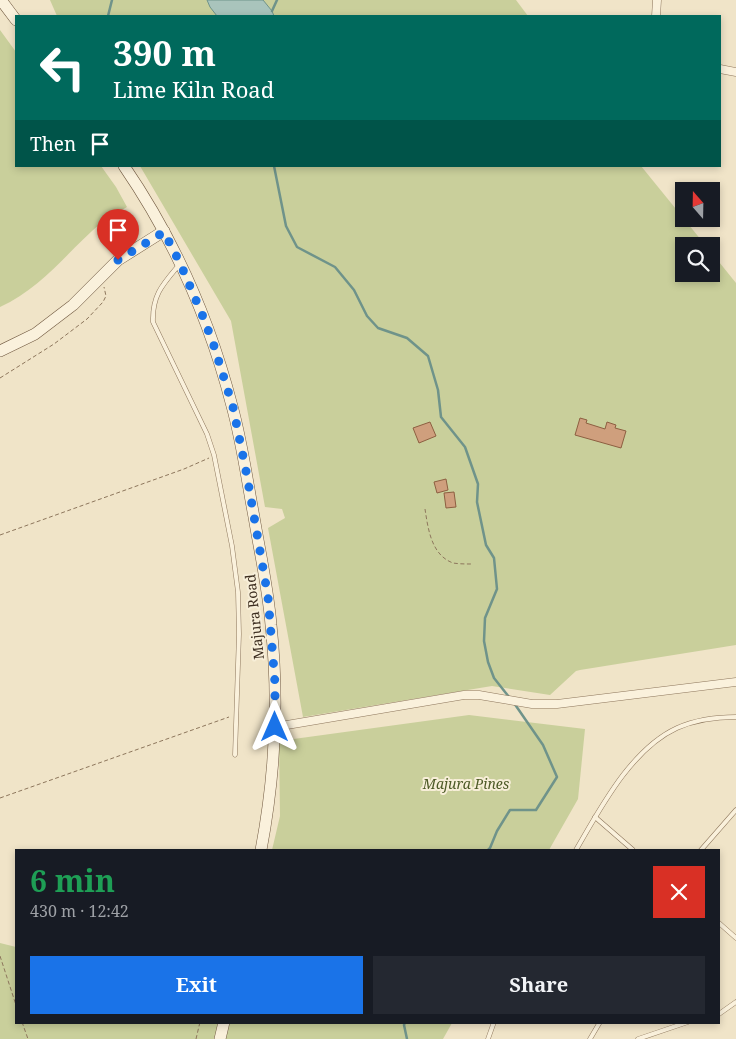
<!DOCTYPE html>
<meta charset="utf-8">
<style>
:root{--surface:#171b24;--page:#242831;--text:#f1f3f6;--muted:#9ea1a6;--accent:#1a73e8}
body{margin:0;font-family:"Noto Serif",serif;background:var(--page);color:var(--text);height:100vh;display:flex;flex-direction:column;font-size:19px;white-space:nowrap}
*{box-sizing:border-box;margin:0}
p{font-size:16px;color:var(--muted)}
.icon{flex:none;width:28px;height:28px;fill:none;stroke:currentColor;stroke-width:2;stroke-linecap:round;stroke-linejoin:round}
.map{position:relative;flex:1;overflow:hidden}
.side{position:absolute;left:15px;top:849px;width:705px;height:175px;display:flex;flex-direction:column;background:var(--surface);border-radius:0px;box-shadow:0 2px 8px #0003}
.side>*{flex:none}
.top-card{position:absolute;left:15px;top:15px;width:706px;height:152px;border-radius:0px;box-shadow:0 2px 8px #0003;background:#00695c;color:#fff;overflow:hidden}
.needle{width:32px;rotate:340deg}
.buttons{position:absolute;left:675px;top:182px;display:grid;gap:10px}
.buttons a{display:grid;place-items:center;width:45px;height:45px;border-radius:0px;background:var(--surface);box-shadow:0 2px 8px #0003;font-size:25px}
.pin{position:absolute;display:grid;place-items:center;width:42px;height:42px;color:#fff;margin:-51px -21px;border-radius:50% 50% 50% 0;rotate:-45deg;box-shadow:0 0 5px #0007}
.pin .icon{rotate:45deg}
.me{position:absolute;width:55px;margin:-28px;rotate:0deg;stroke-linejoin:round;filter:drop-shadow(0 0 4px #0008)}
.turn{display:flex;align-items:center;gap:18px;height:105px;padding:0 15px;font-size:22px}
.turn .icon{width:65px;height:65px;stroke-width:2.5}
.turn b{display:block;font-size:35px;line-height:42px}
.then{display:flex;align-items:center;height:48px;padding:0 15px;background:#0003;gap:10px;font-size:19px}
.round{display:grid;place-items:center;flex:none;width:52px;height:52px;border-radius:0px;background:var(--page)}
.headline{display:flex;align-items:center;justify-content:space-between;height:85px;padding:0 15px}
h1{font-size:30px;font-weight:700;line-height:38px;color:#1e9e55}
.primary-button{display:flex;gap:10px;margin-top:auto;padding:10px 15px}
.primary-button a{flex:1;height:58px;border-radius:0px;background:var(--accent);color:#fff;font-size:20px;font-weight:700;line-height:58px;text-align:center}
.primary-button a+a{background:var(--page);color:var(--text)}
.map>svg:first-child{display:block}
</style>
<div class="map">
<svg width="736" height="1039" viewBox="0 0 736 1039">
<rect width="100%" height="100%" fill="#f0e4c8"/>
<g fill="#c9cf9b">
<path d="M 50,0 L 516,0 L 528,16 L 57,16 Z"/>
<path d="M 0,30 L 16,52 L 16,166 L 101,166 L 116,187 L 127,207 C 118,212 108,217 101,223 C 67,252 42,288 0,307 Z"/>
<path d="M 140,166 L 641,166 L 706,246 L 684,246 L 684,274 L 711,274 L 711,252 L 736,283 L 736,645 L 580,670 L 576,671 L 550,695 L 492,686 L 303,717 L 268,528 L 285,518 L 282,509 L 265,507 L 231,321 Z"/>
<path d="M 469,715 L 585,729 L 578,799 L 549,850 L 272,850 L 280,816 L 279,741 Z"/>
<path d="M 0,943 L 16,947 L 16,1022 L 452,1023 L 443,1039 L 0,1039 Z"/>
</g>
<path fill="#a9c4bc" stroke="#6f938a" d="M 207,0 L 263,0 L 272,11 L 274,16 L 217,16 L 210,7 Z"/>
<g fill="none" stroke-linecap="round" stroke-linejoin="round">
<g stroke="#6f938a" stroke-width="2.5">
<path d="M 272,11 L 277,0"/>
<path d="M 108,16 L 112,0"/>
<path d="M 274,166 L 286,226 L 297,247 L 335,267 L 354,290 L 367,316 L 378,328 L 407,338 L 428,356 L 438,390 L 441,417 L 465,447 L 478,484 L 477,502 L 486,545 L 494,558 L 497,589 L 485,618 L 484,641 L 488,662 L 494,678 L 509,697"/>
<path d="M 488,850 L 490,848 L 497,831 L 510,810 L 536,810 L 557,777 L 543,745 L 514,703"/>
<path d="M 405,1022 L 404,1025 L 407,1039"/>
</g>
</g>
<g fill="#cf9f7d" stroke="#8d5f41">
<path d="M 580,418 L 587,420 L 586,423 L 605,429 L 607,422 L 616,425 L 615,428 L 626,431 L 621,448 L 575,435 Z"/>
<path d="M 430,422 L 436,436 L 419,443 L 413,428 Z"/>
<path d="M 446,479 L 448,490 L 437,493 L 434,482 Z"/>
<path d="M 454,492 L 456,507 L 446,508 L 444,493 Z"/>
</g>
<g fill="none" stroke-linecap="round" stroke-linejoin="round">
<defs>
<g id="lane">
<path d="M 179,265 C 163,284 152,295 153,322 L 207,434 L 214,455 L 232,546 L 238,592 L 239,634 L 235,755"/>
<path d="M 595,817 L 633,850"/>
<path d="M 576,850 C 600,809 631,749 677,728 C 695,720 716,717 736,717"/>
<path d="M 701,850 L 736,810"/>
<path d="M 719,923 L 736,938"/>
<path d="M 719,1014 L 736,1002"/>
<path d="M 488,1039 L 494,1022"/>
<path d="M 590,1039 L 600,1022"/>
<path d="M 638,1039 L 688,1022"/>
</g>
<g id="street">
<path d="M 656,16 L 657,0"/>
<path d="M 720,69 L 736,72"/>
<path d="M 275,727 L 464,695 L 479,695 L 532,704 L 557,704 L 736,682"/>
</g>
<g id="secondary">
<path d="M 1,0 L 16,20"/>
<path d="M 124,166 C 174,239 210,321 232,406 C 242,442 247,480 254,517 C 260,553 268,588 271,625 C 279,700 275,776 261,850"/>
<path d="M 0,351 L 35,334 L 73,305 L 118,260 L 164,231"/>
<path d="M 220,1039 L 224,1022"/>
</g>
</defs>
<use href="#lane" stroke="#8d765c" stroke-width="5"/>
<use href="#street" stroke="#8d765c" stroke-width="9"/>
<use href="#secondary" stroke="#6f573f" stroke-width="12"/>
<g stroke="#8d765c" stroke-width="1" stroke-dasharray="4 2.5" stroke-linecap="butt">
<path d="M 0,378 L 54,344 L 87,319 L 103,302 L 106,296 L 104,287"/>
<path d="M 425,509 C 428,528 431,555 453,563 C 459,564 466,564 473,564"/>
<path d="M 0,535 L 184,469 L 209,458"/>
<path d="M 0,798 L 229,717"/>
<path d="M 0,956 L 16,1005"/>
<path d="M 22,1022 L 28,1039"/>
<path d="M 196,1039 L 200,1022"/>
</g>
<use href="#lane" stroke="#faf1dc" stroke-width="4"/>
<use href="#street" stroke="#faf1dc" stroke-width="8"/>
<use href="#secondary" stroke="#faf1dc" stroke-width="11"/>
</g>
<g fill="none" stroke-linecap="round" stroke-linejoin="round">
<path stroke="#1a73e8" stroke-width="9" stroke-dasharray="0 16.2" d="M 118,260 L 164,232 L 180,263 L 204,319 L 214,346 L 233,407 L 247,476 L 268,597 L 275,683 L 275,727"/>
</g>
<g text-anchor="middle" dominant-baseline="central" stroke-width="4" stroke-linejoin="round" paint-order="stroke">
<g font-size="14" fill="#3d2e20" stroke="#f7eed8">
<text transform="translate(254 617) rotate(-96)">Majura Road</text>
</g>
<g font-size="14" font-style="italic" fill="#4d5a26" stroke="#f7eed8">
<text x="466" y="783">Majura Pines</text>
</g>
</g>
</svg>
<div class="buttons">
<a><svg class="needle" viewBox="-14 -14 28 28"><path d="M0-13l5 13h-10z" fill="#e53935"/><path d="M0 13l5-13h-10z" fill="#9ea1a6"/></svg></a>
<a><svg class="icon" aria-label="search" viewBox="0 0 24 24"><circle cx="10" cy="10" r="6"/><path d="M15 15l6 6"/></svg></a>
</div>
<div class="pin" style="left:118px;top:260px;background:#d93025"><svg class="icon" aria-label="arrive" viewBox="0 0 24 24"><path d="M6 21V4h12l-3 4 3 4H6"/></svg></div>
<svg class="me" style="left:275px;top:727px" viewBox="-20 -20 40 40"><path d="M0-17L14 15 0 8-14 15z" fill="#1a73e8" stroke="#fff" stroke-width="4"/></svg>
<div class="top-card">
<div class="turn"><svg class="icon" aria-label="left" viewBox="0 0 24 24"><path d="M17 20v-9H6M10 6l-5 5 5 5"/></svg><div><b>390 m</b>Lime Kiln Road</div></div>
<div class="then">Then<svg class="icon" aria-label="arrive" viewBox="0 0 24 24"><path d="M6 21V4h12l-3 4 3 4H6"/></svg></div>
</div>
<section class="side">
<div class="headline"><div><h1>6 min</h1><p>430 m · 12:42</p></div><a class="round" style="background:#d93025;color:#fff"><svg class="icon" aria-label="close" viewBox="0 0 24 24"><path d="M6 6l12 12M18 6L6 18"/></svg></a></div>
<div class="primary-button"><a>Exit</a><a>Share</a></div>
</section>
</div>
